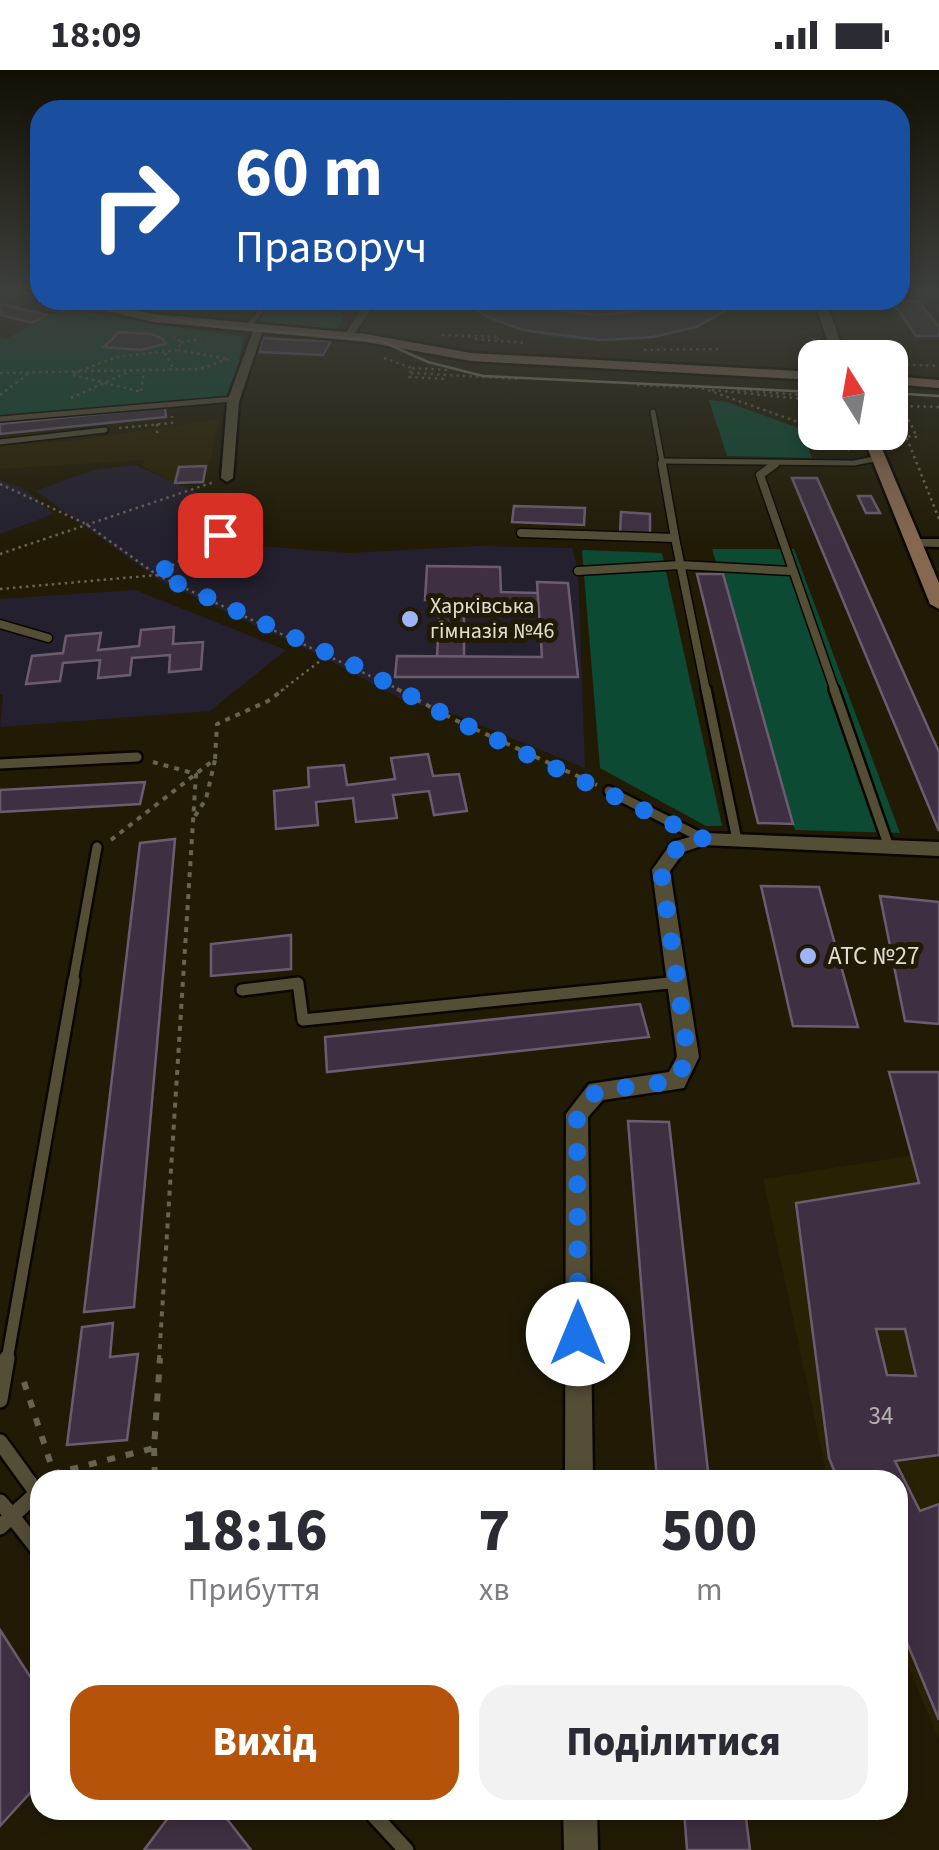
<!DOCTYPE html>
<html lang="uk">
<meta charset="utf-8">
<style>
:root{--surface:#fff;--page:#f2f2f3;--text:#2b2b33;--muted:#7c7c81;--accent:#b45309}
body{margin:0;font-family:"Source Sans 3",sans-serif;background:var(--page);color:var(--text);height:100vh;display:flex;flex-direction:column;font-size:38px;white-space:nowrap}
*{box-sizing:border-box;margin:0}
p{font-size:32px;color:var(--muted)}
.icon{flex:none;width:55px;height:55px;fill:none;stroke:currentColor;stroke-width:2;stroke-linecap:round;stroke-linejoin:round}
.map{position:relative;flex:1;overflow:hidden}
.sheet{position:absolute;left:30px;top:1400px;width:878px;height:350px;display:flex;flex-direction:column;background:var(--surface);border-radius:30px;box-shadow:0 5px 15px #0003}
.sheet>*{flex:none}
.banner{position:absolute;left:30px;top:30px;width:880px;height:210px;border-radius:30px;box-shadow:0 5px 15px #0003;background:#1a4fa0;color:#fff;overflow:hidden}
.needle{width:65px;rotate:349deg}
.controls{position:absolute;left:798px;top:270px;display:grid;gap:20px}
.controls a{display:grid;place-items:center;width:110px;height:110px;border-radius:20px;background:var(--surface);box-shadow:0 5px 15px #0003;font-size:50px}
.pin{position:absolute;display:grid;place-items:center;width:85px;height:85px;color:#fff;margin:-42px;border-radius:20px;box-shadow:0 5px 15px #0006}
.me{position:absolute;width:110px;margin:-55px;rotate:0deg;stroke-linejoin:round;filter:drop-shadow(0 0 8px #0008)}
.turn{display:flex;align-items:center;gap:35px;height:210px;padding:0 40px;font-size:45px}
.turn .icon{width:130px;height:130px;stroke-width:2.5}
.turn b{display:block;font-size:70px;line-height:85px}
.eta{display:flex;justify-content:space-evenly;align-items:center;height:170px;text-align:center}
.eta b{font-size:60px;font-weight:800;line-height:70px}
.button{display:flex;gap:20px;margin-top:auto;padding:20px 40px}
.button a{flex:1;height:115px;border-radius:30px;background:var(--accent);color:#fff;font-size:40px;font-weight:800;line-height:115px;text-align:center}
.button a+a{background:var(--page);color:var(--text)}
.status{display:flex;justify-content:space-between;align-items:center;height:70px;padding:0 50px;background:var(--surface);direction:ltr}
.status svg{height:28px;fill:currentColor}
.map>svg:first-child{display:block}
</style>
<div class="status"><b>18:09</b><svg viewBox="0 0 49 12"><path d="M0 12V9h3v3zM5 12V6h3v6zM10 12V3h3v9zM15 12V0h3v12zM26 1h20v11H26zM47 4h2v5h-2z"/></svg></div>
<div class="map">
<svg width="939" height="1780" viewBox="0 0 939 1780">
<rect width="100%" height="100%" fill="#211b06"/>
<g fill="#282103">
<path d="M 219,349 L 211,388 L 206,396 L 175,413 L 142,396 L 144,390 L 0,399 L 0,375 L 78,370 Z"/>
<path d="M 939,1081 L 939,1669 L 898,1573 L 898,1410 L 828,1410 L 763,1109 Z"/>
</g>
<g fill="#242030">
<path d="M 135,395 L 232,438 L 233,474 L 349,483 L 476,476 L 572,478 L 578,501 L 585,698 L 453,644 L 403,630 L 321,586 L 160,511 L 36,421 L 94,400 Z"/>
<path d="M 0,410 L 26,420 L 53,444 L 0,464 Z"/>
<path d="M 135,520 L 286,580 L 210,641 L 0,657 L 3,625 L 0,624 L 0,529 Z"/>
</g>
<g fill="#0c4a33">
<path d="M 466,230 L 730,230 L 730,232 C 689,288 511,281 466,230 Z"/>
<path d="M 272,238 L 339,242 L 345,245 L 336,259 L 331,260 L 254,254 L 264,241 Z"/>
<path d="M 61,239 L 244,267 L 231,327 L 0,347 L 0,267 L 6,269 Z"/>
<path d="M 709,330 L 727,332 L 801,359 L 812,388 L 727,386 Z"/>
<path d="M 712,479 L 794,479 L 900,763 L 795,760 Z"/>
<path d="M 582,480 L 662,483 L 722,756 L 706,756 L 600,698 Z"/>
</g>
<g fill="#3e3042" stroke="#6b5c70" stroke-width="2.5" fill-rule="evenodd">
<path d="M 282,230 L 351,230 L 346,237 L 280,233 Z"/>
<path d="M 466,230 L 533,230 L 557,240 L 598,245 L 638,241 L 664,230 L 730,232 L 723,242 L 696,257 L 653,267 L 600,270 L 523,260 L 485,246 Z"/>
<path d="M 892,231 L 918,231 L 939,257 L 939,266 L 916,266 Z"/>
<path d="M 0,234 L 18,238 L 47,245 L 32,253 L 0,245 Z"/>
<path d="M 119,262 L 152,264 L 163,269 L 165,274 L 141,280 L 104,277 Z"/>
<path d="M 263,268 L 294,270 L 331,271 L 323,285 L 259,282 Z"/>
<path d="M 165,337 L 166,347 L 0,364 L 0,354 Z"/>
<path d="M 206,396 L 203,412 L 175,413 L 179,397 Z"/>
<path d="M 792,408 L 817,408 L 939,682 L 939,761 Z"/>
<path d="M 858,426 L 871,426 L 880,443 L 866,443 Z"/>
<path d="M 514,436 L 585,438 L 584,455 L 512,452 Z"/>
<path d="M 621,442 L 650,444 L 650,465 L 620,464 Z"/>
<path d="M 427,496 L 500,497 L 501,522 L 538,523 L 538,536 L 464,536 L 464,587 L 437,587 L 440,530 L 425,530 Z"/>
<path d="M 697,504 L 723,504 L 793,754 L 758,753 Z"/>
<path d="M 537,512 L 568,513 L 578,607 L 395,607 L 397,586 L 542,587 Z"/>
<path d="M 174,557 L 173,574 L 203,572 L 201,599 L 169,602 L 170,585 L 132,588 L 130,605 L 98,608 L 100,590 L 63,593 L 60,611 L 26,614 L 32,586 L 63,583 L 66,566 L 101,563 L 98,580 L 139,576 L 141,560 Z"/>
<path d="M 428,684 L 433,706 L 459,704 L 467,741 L 434,745 L 429,721 L 393,725 L 397,748 L 356,752 L 353,728 L 316,732 L 318,755 L 276,759 L 274,721 L 309,717 L 308,698 L 344,695 L 347,715 L 395,709 L 391,688 Z"/>
<path d="M 145,712 L 140,734 L 0,742 L 0,720 Z"/>
<path d="M 175,769 L 134,1237 L 84,1242 L 140,773 Z"/>
<path d="M 761,816 L 819,817 L 858,957 L 793,956 Z"/>
<path d="M 880,826 L 939,832 L 939,954 L 905,951 Z"/>
<path d="M 291,865 L 291,899 L 211,906 L 211,874 Z"/>
<path d="M 640,934 L 649,967 L 327,1002 L 325,967 Z"/>
<path d="M 889,1002 L 939,1002 L 939,1385 L 895,1391 L 920,1441 L 939,1434 L 939,1650 L 898,1551 L 898,1410 L 838,1410 L 829,1388 L 796,1133 L 919,1113 ZM 876,1259 L 905,1259 L 916,1306 L 887,1305 Z"/>
<path d="M 628,1051 L 669,1052 L 709,1410 L 657,1410 Z"/>
<path d="M 113,1253 L 110,1287 L 138,1284 L 127,1370 L 67,1375 L 82,1257 Z"/>
<path d="M 0,1560 L 40,1622 L 40,1712 L 0,1756 Z"/>
<path d="M 174,1740 L 220,1740 L 251,1780 L 144,1780 Z"/>
<path d="M 684,1740 L 745,1740 L 750,1780 L 687,1780 Z"/>
</g>
<g fill="none" stroke-linecap="round" stroke-linejoin="round">
<defs>
<g id="service-far4">
<path d="M 165,230 L 264,237 L 246,259"/>
<path d="M 126,243 L 141,230"/>
<path d="M 653,342 L 663,397"/>
<path d="M 0,349 L 234,329"/>
<path d="M 0,372 L 105,360"/>
<path d="M 661,391 L 854,393 L 879,388"/>
<path d="M 772,397 L 777,393"/>
</g>
<g id="service-far3">
<path d="M 662,394 L 675,468"/>
<path d="M 775,394 L 760,405 L 835,621"/>
<path d="M 521,463 L 675,468 L 706,621"/>
<path d="M 578,501 L 680,495 L 790,501"/>
<path d="M 0,554 L 48,568"/>
</g>
<g id="service-far2">
<path d="M 706,619 L 737,770"/>
<path d="M 834,619 L 889,777"/>
<path d="M 0,694 L 137,687"/>
<path d="M 609,721 L 704,769"/>
<path d="M 73,912 L 97,777"/>
<path d="M 675,912 L 679,912"/>
</g>
<g id="service-far1">
<path d="M 242,920 L 298,913 L 303,950 L 679,912"/>
<path d="M 7,1290 L 74,910"/>
</g>
<g id="service">
<path d="M 0,1330 L 7,1288"/>
<path d="M 0,1372 L 37,1423 L 12,1446 L 0,1432"/>
<path d="M 0,1457 L 12,1446 L 40,1482"/>
<path d="M 369,1740 L 406,1780"/>
</g>
<g id="minor">
<path d="M 254,258 L 263,260 L 239,332 L 233,408 L 227,412 L 221,408 L 227,332 Z"/>
<path d="M 913,469 L 939,469 L 939,477 L 908,476 L 908,470 Z"/>
<path d="M 704,763 L 939,772 L 939,786 L 704,775 L 684,782 L 670,801 L 699,987 L 684,1018 L 603,1030 L 588,1047 L 593,1410 L 565,1410 L 566,1044 L 589,1014 L 669,1002 L 677,987 L 652,800 L 672,772 Z"/>
<path d="M 563,1740 L 597,1740 L 598,1780 L 564,1780 Z"/>
</g>
<g id="tertiary">
<path d="M 366,230 L 378,230 L 351,268 L 343,268 Z"/>
<path d="M 814,230 L 826,230 L 846,288 L 833,288 Z"/>
</g>
<g id="secondary">
<path d="M 26,222 L 40,222 L 40,229 Z"/>
<path d="M 57,230 L 81,230 L 154,244 L 366,264 L 471,283 L 815,302 L 815,310 L 471,291 L 366,272 L 154,252 Z"/>
<path d="M 890,306 L 939,310 L 939,318 L 890,314 Z"/>
<path d="M 861,362 L 875,362 L 939,513 L 939,539 L 930,534 Z"/>
</g>
</defs>
<use href="#service-far4" stroke="#0a0600" stroke-width="8"/>
<use href="#service-far3" stroke="#0a0600" stroke-width="11"/>
<use href="#service-far2" stroke="#0a0600" stroke-width="14"/>
<use href="#service-far1" stroke="#0a0600" stroke-width="16"/>
<use href="#service" stroke="#0a0600" stroke-width="20"/>
<use href="#minor" stroke="#0a0600" stroke-width="5"/>
<use href="#tertiary" stroke="#0a0600" stroke-width="5"/>
<use href="#secondary" stroke="#0a0600" stroke-width="5"/>
<g stroke="#696452" stroke-width="2.5" stroke-dasharray="2.5 4" stroke-linecap="butt">
<path d="M 0,222 L 15,226"/>
<path d="M 442,265 L 499,267 L 498,270"/>
<path d="M 813,268 L 818,288"/>
<path d="M 475,269 L 525,273"/>
<path d="M 181,272 L 201,269"/>
<path d="M 178,280 L 228,289"/>
<path d="M 644,280 L 720,279"/>
<path d="M 165,283 L 174,300"/>
<path d="M 384,288 L 412,298 L 409,307 L 445,309"/>
<path d="M 900,294 L 939,296"/>
<path d="M 412,298 L 448,300"/>
<path d="M 0,303 L 199,299 L 231,288"/>
<path d="M 74,303 L 117,287 L 178,280 L 181,272 L 174,267"/>
<path d="M 411,303 L 521,309"/>
<path d="M 73,305 L 142,322"/>
<path d="M 637,315 L 702,318 L 815,358"/>
<path d="M 712,320 L 815,330"/>
<path d="M 737,320 L 815,326"/>
<path d="M 141,321 L 144,301"/>
<path d="M 0,325 L 28,304"/>
<path d="M 71,328 L 126,303"/>
<path d="M 800,328 L 818,379"/>
<path d="M 890,334 L 902,336"/>
<path d="M 939,337 L 902,336 L 917,367 L 906,366 L 939,449"/>
<path d="M 890,352 L 897,366 L 906,366"/>
<path d="M 157,354 L 157,366"/>
<path d="M 119,358 L 172,353 L 172,346"/>
<path d="M 842,362 L 849,381"/>
<path d="M 0,414 L 86,454 L 157,505 L 402,621"/>
<path d="M 0,484 L 214,412"/>
<path d="M 0,519 L 157,505 L 220,465 L 226,423"/>
<path d="M 281,621 L 329,584"/>
</g>
<g stroke="#696452" stroke-width="4" stroke-dasharray="5 6" stroke-linecap="butt">
<path d="M 397,619 L 453,649 L 597,715"/>
<path d="M 153,692 L 196,704 L 159,1290"/>
<path d="M 195,746 L 206,729 L 215,690"/>
<path d="M 111,770 L 215,689 L 217,654 L 268,631 L 284,619"/>
</g>
<g stroke="#696452" stroke-width="6" stroke-dasharray="8 11" stroke-linecap="butt">
<path d="M 24,1312 L 56,1410"/>
<path d="M 154,1378 L 155,1410"/>
<path d="M 52,1404 L 154,1378 L 160,1288"/>
</g>
<use href="#service-far4" stroke="#544e37" stroke-width="5"/>
<use href="#service-far3" stroke="#544e37" stroke-width="8"/>
<use href="#service-far2" stroke="#544e37" stroke-width="9"/>
<use href="#service-far1" stroke="#544e37" stroke-width="11"/>
<use href="#service" stroke="#544e37" stroke-width="15"/>
<use href="#minor" fill="#544e37" fill-rule="evenodd"/>
<use href="#tertiary" fill="#544e37" fill-rule="evenodd"/>
<use href="#secondary" fill="#866851" fill-rule="evenodd"/>
<g stroke="#8a8675" stroke-width="2.5">
<path d="M 27,222 L 40,225"/>
<path d="M 59,230 L 219,257 L 381,271 L 428,292 L 483,306 L 815,322"/>
<path d="M 890,323 L 939,326"/>
</g>
</g>
<linearGradient id="sky" x2="0" y2="1"><stop stop-color="#120f03"/><stop offset="0.47" stop-color="#3d3f3b"/><stop offset="1" stop-color="#3d3f3b" stop-opacity="0"/></linearGradient>
<rect width="939" height="472" fill="url(#sky)"/>
<g fill="none" stroke-linecap="round" stroke-linejoin="round">
<path stroke="#1a73e8" stroke-width="18" stroke-dasharray="0 32.4" d="M 220,465 L 157,504 L 358,597 L 453,649 L 704,769 L 678,777 L 661,800 L 688,986 L 676,1011 L 597,1021 L 577,1044 L 578,1264"/>
</g>
<g fill="#9eb4fd" stroke="#211b06" stroke-width="4">
<circle cx="410" cy="549" r="10"/>
<circle cx="808" cy="886" r="10"/>
</g>
<g text-anchor="middle" dominant-baseline="central" stroke-width="10" stroke-linejoin="round" paint-order="stroke">
<g font-size="22" fill="#e1ded1" stroke="#211b06" text-anchor="start">
<text x="430" y="536">Харківська<tspan x="430" dy="25">гімназія №46</tspan></text>
</g>
<g font-size="25" fill="#e1ded1" stroke="#211b06" text-anchor="start">
<text x="828" y="886">АТС №27</text>
</g>
<g font-size="25" fill="#b8b2ad">
<text x="881" y="1346">34</text>
</g>
</g>
</svg>
<div class="controls">
<a><svg class="needle" viewBox="-14 -14 28 28"><path d="M0-13l5 13h-10z" fill="#e53935"/><path d="M0 13l5-13h-10z" fill="#7c7c81"/></svg></a>
</div>
<div class="pin" style="left:220px;top:465px;background:#d93025"><svg class="icon" aria-label="arrive" viewBox="0 0 24 24"><path d="M6 21V4h12l-3 4 3 4H6"/></svg></div>
<svg class="me" style="left:578px;top:1264px" viewBox="-20 -20 40 40"><circle r="19" fill="#fff"/><path d="M0-13L10 11 0 6-10 11z" fill="#1a73e8"/></svg>
<div class="banner">
<div class="turn"><svg class="icon" aria-label="right" viewBox="0 0 24 24"><path d="M7 20v-9h11M14 6l5 5-5 5"/></svg><div><b>60 m</b>Праворуч</div></div>
</div>
<section class="sheet">
<div class="eta">
<div><b>18:16</b><p>Прибуття</p></div>
<div><b>7</b><p>хв</p></div>
<div><b>500</b><p>m</p></div>
</div>
<div class="button"><a>Вихід</a><a>Поділитися</a></div>
</section>
</div>
